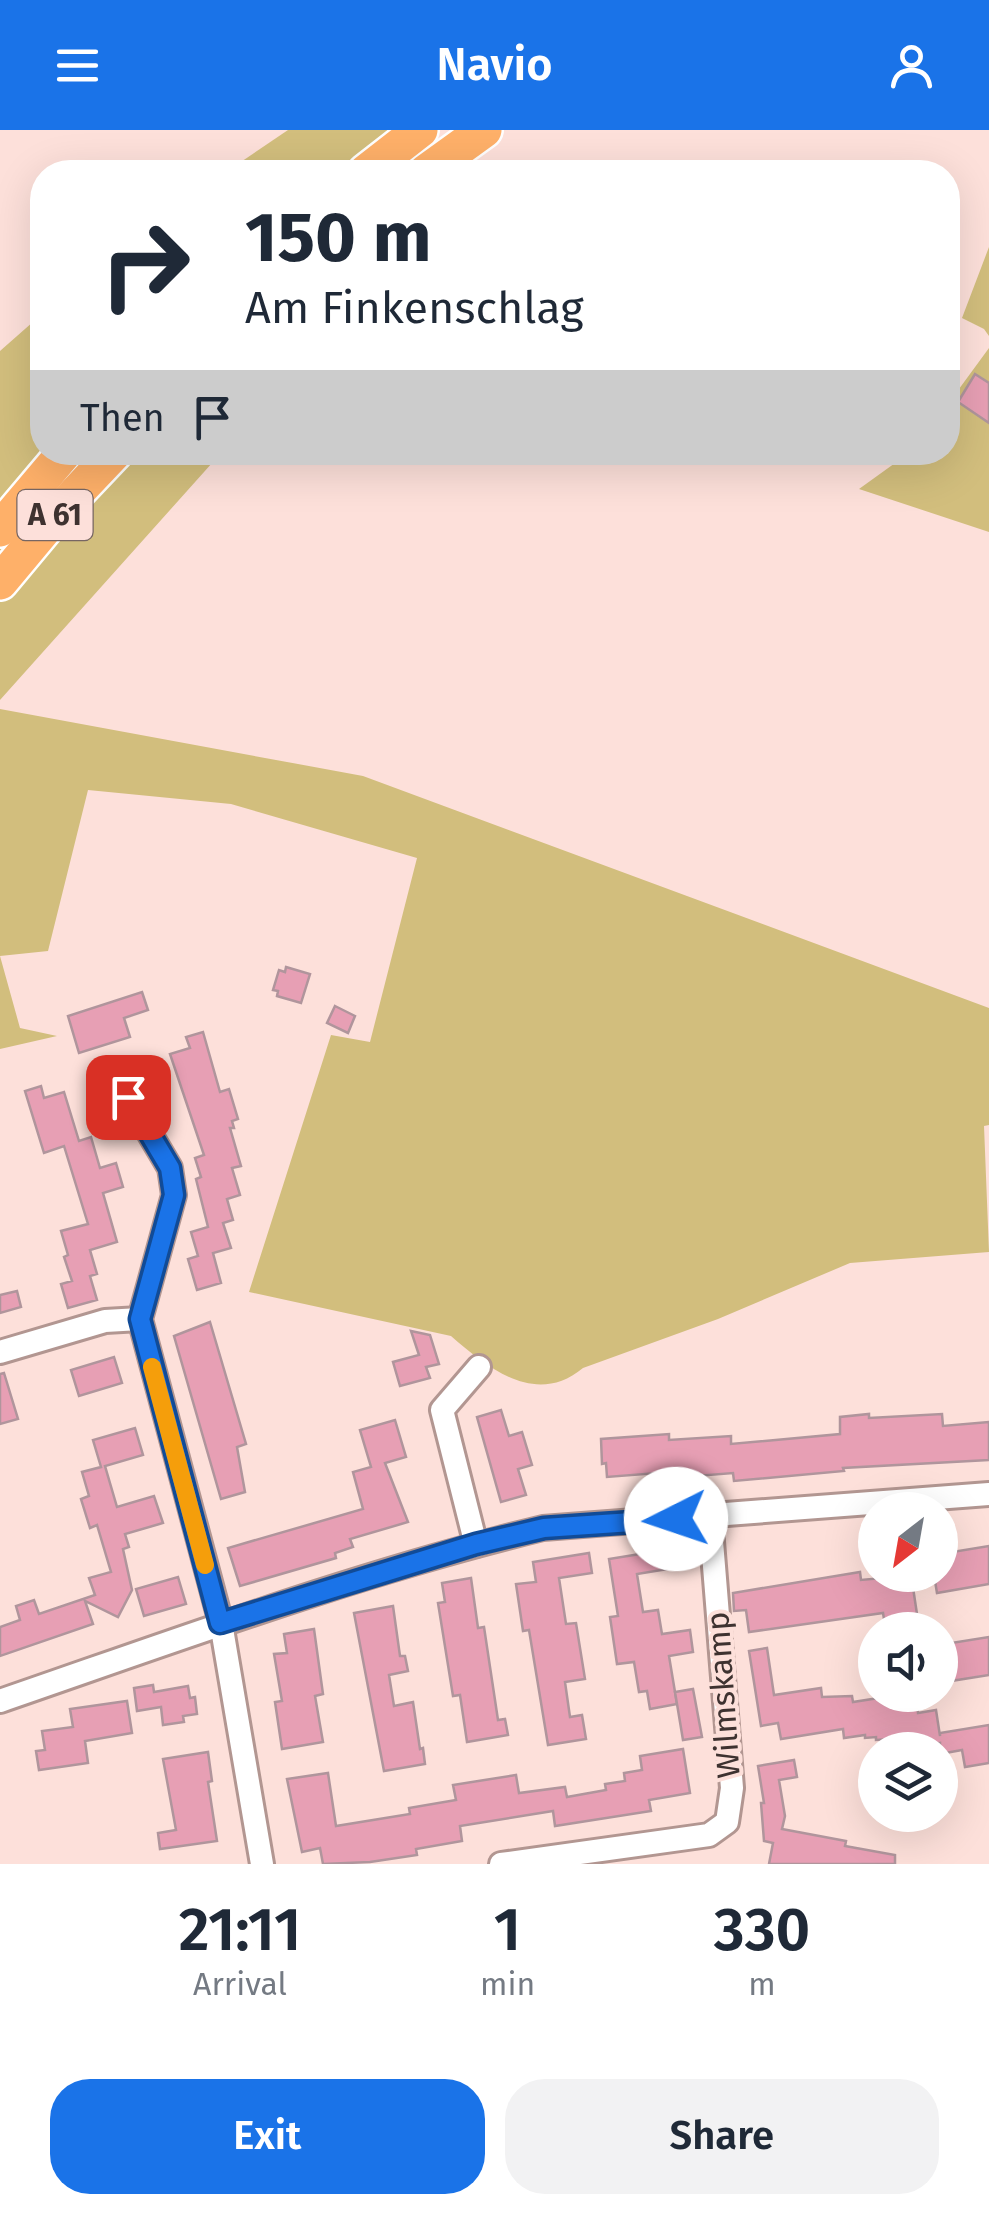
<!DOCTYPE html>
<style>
:root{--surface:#fff;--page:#f2f2f3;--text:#1f2937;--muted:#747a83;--accent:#1a73e8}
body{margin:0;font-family:"Fira Sans",sans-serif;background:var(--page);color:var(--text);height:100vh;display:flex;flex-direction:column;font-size:38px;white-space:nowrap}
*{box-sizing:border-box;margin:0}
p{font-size:32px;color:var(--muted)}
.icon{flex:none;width:55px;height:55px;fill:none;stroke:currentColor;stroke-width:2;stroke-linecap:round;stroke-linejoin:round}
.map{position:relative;height:1734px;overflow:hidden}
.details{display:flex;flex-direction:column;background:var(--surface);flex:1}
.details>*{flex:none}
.guide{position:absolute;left:30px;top:30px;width:930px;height:305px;border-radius:40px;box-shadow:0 10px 40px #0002;background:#fff;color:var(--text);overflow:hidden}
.needle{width:65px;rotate:211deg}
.buttons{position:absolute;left:858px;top:1362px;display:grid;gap:20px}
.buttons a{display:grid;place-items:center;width:100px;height:100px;border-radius:50%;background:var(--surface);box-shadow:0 10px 40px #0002;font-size:50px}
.pin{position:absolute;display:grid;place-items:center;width:85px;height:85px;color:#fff;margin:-42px;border-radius:20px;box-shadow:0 5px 15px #0006}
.me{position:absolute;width:110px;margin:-55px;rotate:266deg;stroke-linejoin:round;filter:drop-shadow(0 0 8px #0008)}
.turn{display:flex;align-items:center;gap:35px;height:210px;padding:0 50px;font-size:45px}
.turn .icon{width:130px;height:130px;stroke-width:2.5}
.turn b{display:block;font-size:70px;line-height:85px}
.then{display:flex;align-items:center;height:95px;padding:0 50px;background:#0003;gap:20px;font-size:38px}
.eta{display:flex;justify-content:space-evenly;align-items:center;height:170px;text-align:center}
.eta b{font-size:60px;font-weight:600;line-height:70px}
.primary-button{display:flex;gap:20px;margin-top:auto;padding:20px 50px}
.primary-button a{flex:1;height:115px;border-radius:40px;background:var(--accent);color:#fff;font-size:40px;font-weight:600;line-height:115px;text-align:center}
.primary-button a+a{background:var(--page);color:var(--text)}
header{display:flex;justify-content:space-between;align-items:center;height:130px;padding:0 50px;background:var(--accent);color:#fff;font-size:45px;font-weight:600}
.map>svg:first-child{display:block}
</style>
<header><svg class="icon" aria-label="menu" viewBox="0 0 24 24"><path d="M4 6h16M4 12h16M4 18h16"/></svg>Navio<svg class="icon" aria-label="person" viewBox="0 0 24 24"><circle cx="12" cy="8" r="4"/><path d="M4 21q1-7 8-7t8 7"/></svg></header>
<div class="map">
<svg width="989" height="1734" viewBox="0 0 989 1734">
<rect width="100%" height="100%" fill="#fde0da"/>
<g fill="#d2be7d">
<path d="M 288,0 L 392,0 L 427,42 L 226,42 Z"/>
<path d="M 989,117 L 989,206 L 984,199 L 962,188 Z"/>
<path d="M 42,184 L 42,322 L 221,323 L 0,570 L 0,221 Z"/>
<path d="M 989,218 L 989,402 L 859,359 L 909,323 L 948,322 L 948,274 Z"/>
<path d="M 0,579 L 363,646 L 989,878 L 989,995 L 984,996 L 989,1122 L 850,1133 L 718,1189 L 583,1238 C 536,1277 489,1239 451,1206 L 249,1162 L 331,905 L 370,912 L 417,728 L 231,674 L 88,660 L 48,821 L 0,826 L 20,898 L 57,906 L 0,919 Z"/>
</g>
<g fill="#e79fb4" stroke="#b0959c" stroke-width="2.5">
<path d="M 975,244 L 989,253 L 989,293 L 958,272 Z"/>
<path d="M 286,837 L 310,844 L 301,873 L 277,866 L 278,861 L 273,860 L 279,840 L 285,842 Z"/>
<path d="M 142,862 L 148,880 L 124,888 L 130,907 L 79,923 L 68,886 Z"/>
<path d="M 335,876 L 355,886 L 348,903 L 327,893 Z"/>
<path d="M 203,902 L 220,962 L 229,959 L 238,989 L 232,991 L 234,998 L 230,998 L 241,1036 L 232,1038 L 240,1065 L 227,1069 L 233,1090 L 223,1093 L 231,1118 L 213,1123 L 221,1153 L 197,1160 L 188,1129 L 198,1126 L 191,1102 L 208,1097 L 196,1049 L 201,1047 L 195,1028 L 204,1025 L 170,924 L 190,918 L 186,907 Z"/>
<path d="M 41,956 L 44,968 L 64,962 L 79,1011 L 91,1007 L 100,1038 L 116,1033 L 123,1057 L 103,1063 L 117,1112 L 90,1120 L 97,1144 L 90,1146 L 97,1170 L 68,1178 L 61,1154 L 72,1151 L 64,1127 L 68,1125 L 61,1101 L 88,1094 L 64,1016 L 44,1023 L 25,961 Z"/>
<path d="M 17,1161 L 21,1177 L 0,1183 L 0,1165 Z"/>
<path d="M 210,1192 L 246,1314 L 237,1317 L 245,1362 L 221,1369 L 174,1206 Z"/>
<path d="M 411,1201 L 430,1205 L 439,1234 L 426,1237 L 430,1248 L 400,1256 L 393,1232 L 419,1225 Z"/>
<path d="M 114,1227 L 122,1253 L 79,1266 L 71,1240 Z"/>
<path d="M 4,1243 L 18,1289 L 0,1294 L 0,1244 Z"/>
<path d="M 501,1280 L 509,1306 L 522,1302 L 532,1335 L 518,1339 L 526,1365 L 501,1372 L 477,1287 Z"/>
<path d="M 869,1284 L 869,1288 L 942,1284 L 943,1296 L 989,1292 L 989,1330 L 843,1338 L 844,1341 L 734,1351 L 733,1343 L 671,1348 L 670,1342 L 607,1347 L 606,1333 L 602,1334 L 601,1309 L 669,1304 L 669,1310 L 731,1306 L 731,1314 L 840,1304 L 840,1287 Z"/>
<path d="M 395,1290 L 406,1327 L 385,1333 L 408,1392 L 350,1409 L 353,1417 L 335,1423 L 336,1428 L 240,1456 L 228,1418 L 363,1379 L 353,1342 L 371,1337 L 360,1300 Z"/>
<path d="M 135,1298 L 143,1325 L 105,1336 L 117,1377 L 154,1366 L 163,1393 L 125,1404 L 129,1417 L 123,1419 L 132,1460 L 118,1487 L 85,1471 L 93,1494 L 0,1526 L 0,1497 L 20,1490 L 16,1476 L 34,1470 L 39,1484 L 95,1465 L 89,1448 L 111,1442 L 97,1395 L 90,1398 L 81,1369 L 89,1366 L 82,1342 L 101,1337 L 93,1310 Z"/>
<path d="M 989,1416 L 989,1454 L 937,1463 L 934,1445 L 940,1445 L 940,1424 Z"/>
<path d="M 671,1419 L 674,1438 L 637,1444 L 643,1482 L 658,1480 L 662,1504 L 690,1500 L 693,1522 L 669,1526 L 677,1574 L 650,1579 L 647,1561 L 639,1562 L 634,1532 L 617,1534 L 610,1487 L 618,1486 L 609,1429 Z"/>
<path d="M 589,1423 L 592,1443 L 559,1448 L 566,1494 L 576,1493 L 585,1549 L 565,1552 L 570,1587 L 582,1585 L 586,1609 L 548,1615 L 529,1500 L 523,1501 L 516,1454 L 536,1452 L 533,1432 Z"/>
<path d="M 860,1442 L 861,1450 L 893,1447 L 894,1454 L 912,1451 L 917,1484 L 884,1489 L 883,1483 L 749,1502 L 746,1480 L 734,1481 L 733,1463 Z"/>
<path d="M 178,1447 L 186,1474 L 144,1486 L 136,1459 Z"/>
<path d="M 471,1448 L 478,1498 L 484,1497 L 498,1590 L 505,1589 L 508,1605 L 467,1612 L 460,1565 L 453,1566 L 438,1473 L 445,1472 L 442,1453 Z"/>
<path d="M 393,1476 L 400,1526 L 405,1526 L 408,1541 L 389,1545 L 394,1576 L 413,1572 L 420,1619 L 423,1618 L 425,1634 L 384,1641 L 354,1483 Z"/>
<path d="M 314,1499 L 323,1564 L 315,1566 L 323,1612 L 282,1619 L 275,1572 L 282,1571 L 274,1524 L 287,1523 L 284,1504 Z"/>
<path d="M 989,1507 L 989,1545 L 951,1551 L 945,1514 Z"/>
<path d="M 767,1518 L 774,1565 L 821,1558 L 822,1567 L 852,1566 L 853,1572 L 885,1567 L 886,1575 L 917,1575 L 918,1583 L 936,1580 L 940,1606 L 940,1603 L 989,1595 L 989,1633 L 965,1637 L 962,1620 L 940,1624 L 940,1613 L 909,1617 L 907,1608 L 876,1610 L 876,1607 L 865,1608 L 865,1605 L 844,1608 L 843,1599 L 781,1609 L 778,1593 L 761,1596 L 749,1521 Z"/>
<path d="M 153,1555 L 154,1562 L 188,1556 L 190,1568 L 195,1567 L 197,1584 L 183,1586 L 184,1592 L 163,1595 L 161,1577 L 137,1581 L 134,1558 Z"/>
<path d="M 693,1559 L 702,1607 L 683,1610 L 675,1562 Z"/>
<path d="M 127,1571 L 132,1603 L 85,1611 L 88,1633 L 39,1640 L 36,1621 L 45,1620 L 42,1601 L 73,1597 L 70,1579 Z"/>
<path d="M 683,1619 L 690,1663 L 649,1670 L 651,1681 L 555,1696 L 553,1681 L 460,1696 L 462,1711 L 416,1719 L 417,1725 L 370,1732 L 323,1734 L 320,1718 L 302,1722 L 287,1649 L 328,1643 L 336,1696 L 410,1684 L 409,1678 L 456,1670 L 453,1655 L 516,1645 L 519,1663 L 565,1657 L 567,1667 L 606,1660 L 605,1654 L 625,1651 L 624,1643 L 642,1640 L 640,1626 Z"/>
<path d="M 208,1622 L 212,1651 L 208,1652 L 217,1711 L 160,1719 L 158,1703 L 176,1700 L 163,1629 Z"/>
<path d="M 794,1630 L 797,1647 L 779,1650 L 785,1686 L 782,1699 L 846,1711 L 845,1716 L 895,1725 L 895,1734 L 769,1734 L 773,1713 L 764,1711 L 761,1673 L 764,1673 L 758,1636 Z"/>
</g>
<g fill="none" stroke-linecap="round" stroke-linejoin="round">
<defs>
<g id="minor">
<path d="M 128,967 L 170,1038 L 174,1065 L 140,1189 L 221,1493 L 262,1734"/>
<path d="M 0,1222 L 105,1191 L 140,1189"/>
<path d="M 476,1415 L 442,1280 L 479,1237"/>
<path d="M 0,1571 C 180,1509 358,1443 543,1398 L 989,1364"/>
<path d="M 501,1734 L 709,1705 L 727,1692 L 732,1658 L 710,1387"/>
</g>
<g id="highway">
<path d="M 366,42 L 420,0"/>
<path d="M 426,42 L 484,0"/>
<path d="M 0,399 L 65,322"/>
<path d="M 0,452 L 60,380 L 115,322"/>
</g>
</defs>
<use href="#minor" stroke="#b29691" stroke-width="28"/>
<use href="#highway" stroke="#fff" stroke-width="40"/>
<use href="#minor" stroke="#fff" stroke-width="22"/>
<use href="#highway" stroke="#feb069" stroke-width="35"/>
</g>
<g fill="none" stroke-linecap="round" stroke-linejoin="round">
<defs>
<path id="route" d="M 128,967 L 170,1038 L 174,1065 L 140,1189 L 220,1493 L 476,1414 L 544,1398 L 676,1389"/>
</defs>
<use href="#route" stroke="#114b97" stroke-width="25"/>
<use href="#route" stroke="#1a73e8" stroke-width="18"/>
<path stroke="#f59e0b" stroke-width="18" d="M 152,1237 L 205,1435"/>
</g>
<g text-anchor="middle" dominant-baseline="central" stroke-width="8" stroke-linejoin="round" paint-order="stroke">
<rect fill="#fde0da" stroke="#776663" stroke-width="2.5" x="17.5" y="360" width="75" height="50" rx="8"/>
<g font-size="30" font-weight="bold" fill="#3e3230">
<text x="55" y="385">A 61</text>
</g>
<g font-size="32" fill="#3e3230" stroke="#fde0da">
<text transform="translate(723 1565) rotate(-94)">Wilmskamp</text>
</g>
</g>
</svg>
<div class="buttons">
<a><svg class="needle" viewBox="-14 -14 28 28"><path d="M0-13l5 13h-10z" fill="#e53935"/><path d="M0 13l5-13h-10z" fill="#747a83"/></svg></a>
<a><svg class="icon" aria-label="sound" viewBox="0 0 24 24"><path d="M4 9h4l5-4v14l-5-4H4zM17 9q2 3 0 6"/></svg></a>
<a><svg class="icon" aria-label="layers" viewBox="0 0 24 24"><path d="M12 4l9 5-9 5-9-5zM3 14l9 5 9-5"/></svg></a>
</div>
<div class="pin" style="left:128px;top:967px;background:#d93025"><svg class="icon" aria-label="arrive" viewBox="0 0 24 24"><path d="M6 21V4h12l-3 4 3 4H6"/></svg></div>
<svg class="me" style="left:676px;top:1389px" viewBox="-20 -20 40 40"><circle r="19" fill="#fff"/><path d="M0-13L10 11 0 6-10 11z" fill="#1a73e8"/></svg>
<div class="guide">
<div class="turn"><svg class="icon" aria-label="right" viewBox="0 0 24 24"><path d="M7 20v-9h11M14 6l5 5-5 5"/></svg><div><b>150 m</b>Am Finkenschlag</div></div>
<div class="then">Then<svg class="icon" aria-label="arrive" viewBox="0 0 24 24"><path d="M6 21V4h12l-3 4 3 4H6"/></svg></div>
</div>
</div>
<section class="details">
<div class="eta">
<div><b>21:11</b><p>Arrival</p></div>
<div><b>1</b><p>min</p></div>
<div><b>330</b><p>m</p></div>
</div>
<div class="primary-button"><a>Exit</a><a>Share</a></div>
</section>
